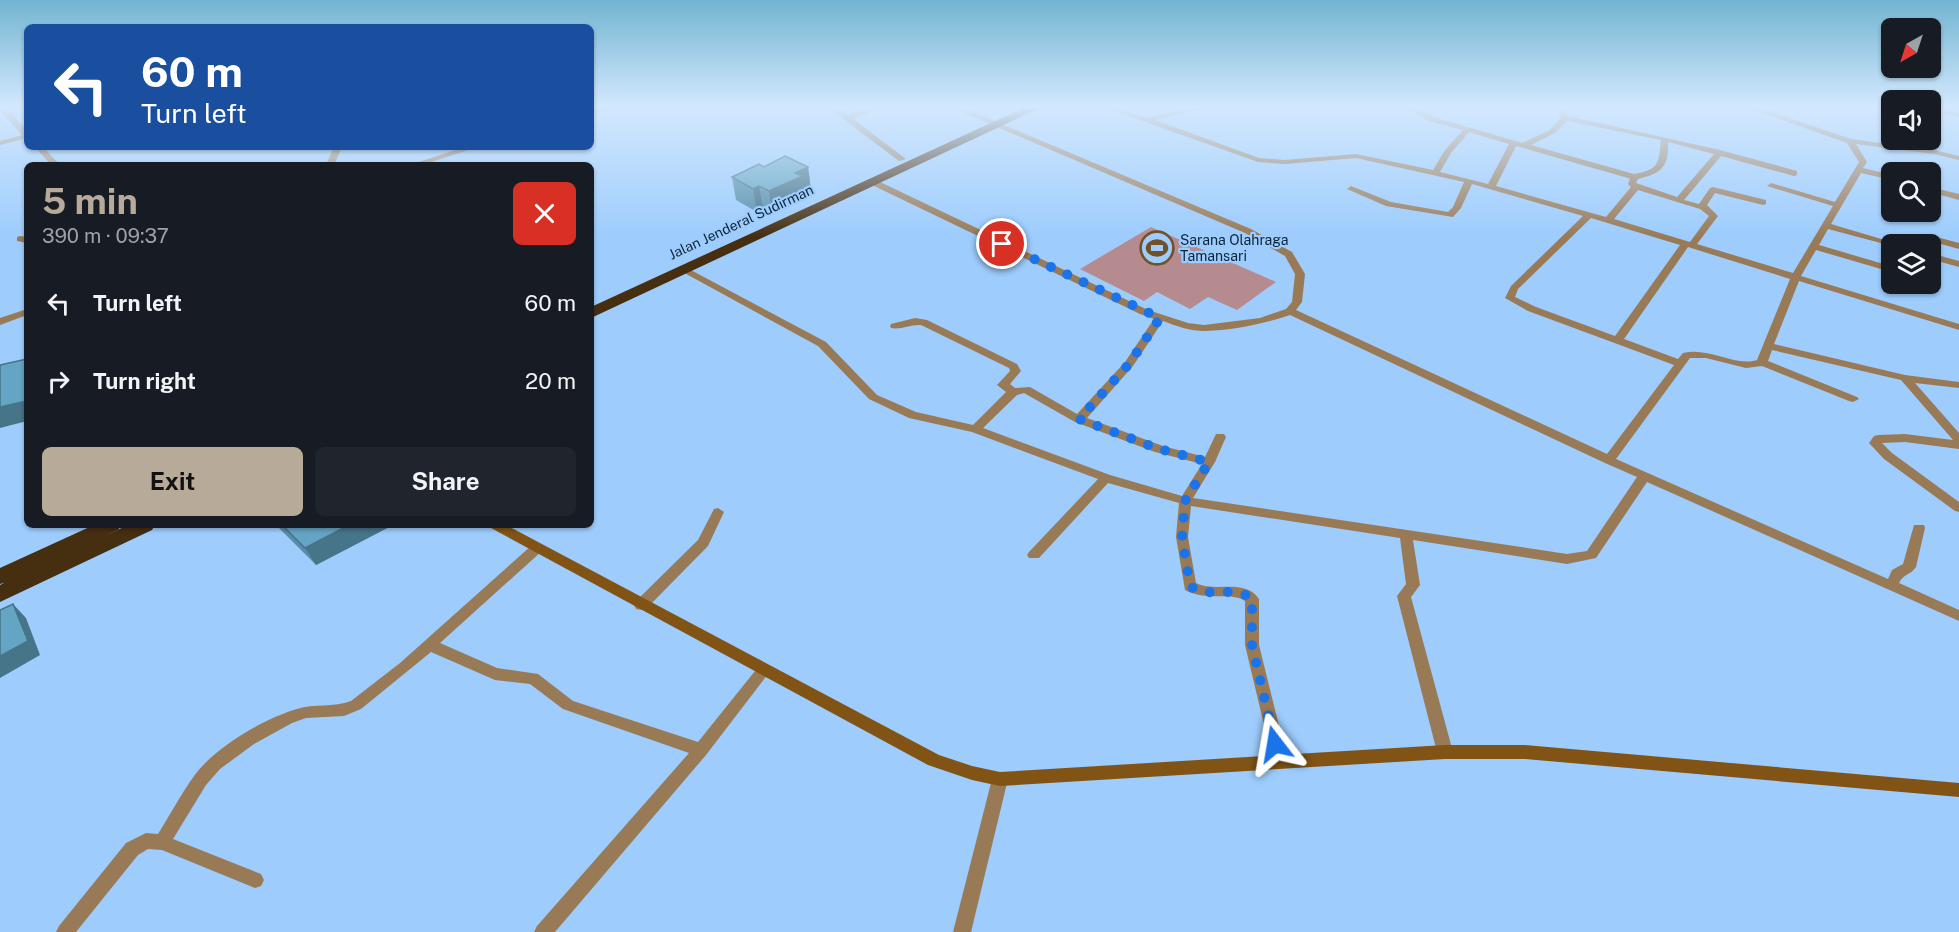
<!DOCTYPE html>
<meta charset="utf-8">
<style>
:root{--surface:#171b24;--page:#20242c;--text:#f1f3f6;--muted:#9ea1a6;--accent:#b8aa99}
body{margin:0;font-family:"Public Sans",sans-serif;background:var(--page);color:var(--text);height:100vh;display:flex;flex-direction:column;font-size:22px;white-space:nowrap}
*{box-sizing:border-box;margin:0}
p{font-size:20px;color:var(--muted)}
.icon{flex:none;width:33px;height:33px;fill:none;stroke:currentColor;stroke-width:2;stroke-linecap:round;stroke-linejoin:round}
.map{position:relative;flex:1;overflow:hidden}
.panel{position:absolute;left:24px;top:162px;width:570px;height:366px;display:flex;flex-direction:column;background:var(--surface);border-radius:9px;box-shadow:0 2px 4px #0004}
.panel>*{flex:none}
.hud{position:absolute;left:24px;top:24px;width:570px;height:126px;border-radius:9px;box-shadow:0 2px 4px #0004;background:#1a4fa0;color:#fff;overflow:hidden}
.needle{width:39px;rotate:219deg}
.fabs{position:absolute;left:1881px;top:18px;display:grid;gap:12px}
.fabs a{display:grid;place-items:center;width:60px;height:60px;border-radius:9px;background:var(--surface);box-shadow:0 2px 4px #0004;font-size:30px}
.pin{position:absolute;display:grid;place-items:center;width:51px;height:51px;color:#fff;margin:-26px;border:3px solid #fff;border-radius:50%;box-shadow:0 2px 6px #0007}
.me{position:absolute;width:66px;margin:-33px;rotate:346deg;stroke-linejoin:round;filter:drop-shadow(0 0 4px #0008)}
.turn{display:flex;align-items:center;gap:21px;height:126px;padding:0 18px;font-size:27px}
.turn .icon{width:78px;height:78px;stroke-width:2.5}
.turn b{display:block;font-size:42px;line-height:51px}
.round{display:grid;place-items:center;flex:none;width:63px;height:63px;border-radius:9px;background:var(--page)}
.head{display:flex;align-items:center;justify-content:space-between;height:102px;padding:0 18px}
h1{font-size:36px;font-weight:700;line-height:45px;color:var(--accent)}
.button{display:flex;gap:12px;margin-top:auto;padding:12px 18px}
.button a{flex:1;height:69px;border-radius:9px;background:var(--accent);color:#111;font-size:24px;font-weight:700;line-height:69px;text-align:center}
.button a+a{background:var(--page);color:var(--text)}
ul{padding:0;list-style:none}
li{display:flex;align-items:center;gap:18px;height:78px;padding:0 18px}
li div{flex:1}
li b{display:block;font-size:22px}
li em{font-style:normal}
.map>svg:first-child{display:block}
</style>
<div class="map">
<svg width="1959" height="932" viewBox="0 0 1959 932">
<rect width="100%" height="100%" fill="#9dccfd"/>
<path fill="#b68b90" d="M 1151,227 L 1276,282 L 1237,310 L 1208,297 L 1190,309 L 1157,292 L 1144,301 L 1080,269 Z"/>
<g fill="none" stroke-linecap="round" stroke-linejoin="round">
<g fill="#997a57" fill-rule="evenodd">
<path d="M 0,106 L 5,106 L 27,131 L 27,138 L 0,145 L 0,141 L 22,135 L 0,110 Z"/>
<path d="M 607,106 L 620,106 L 591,115 L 591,111 Z"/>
<path d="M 826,106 L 835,106 L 848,115 L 873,106 L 885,106 L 853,119 L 906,159 L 899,161 Z"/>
<path d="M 948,106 L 959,106 L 1251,229 L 1292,252 L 1305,274 L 1302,302 L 1296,310 L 1607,454 L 1674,365 L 1528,311 L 1505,298 L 1511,286 L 1583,216 L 1472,184 L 1461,208 L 1453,217 L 1386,206 L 1347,189 L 1351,186 L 1391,202 L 1448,212 L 1453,207 L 1464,182 L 1356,158 L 1285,164 L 1258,162 L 1100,106 L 1112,106 L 1146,118 L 1198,106 L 1213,106 L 1155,120 L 1259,158 L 1285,160 L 1356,154 L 1433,170 L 1445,150 L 1463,130 L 1428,121 L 1405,106 L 1415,106 L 1434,117 L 1522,143 L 1550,130 L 1561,117 L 1554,106 L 1562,106 L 1568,116 L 1720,150 L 1797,171 L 1797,175 L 1794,176 L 1721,156 L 1684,200 L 1699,204 L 1710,188 L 1713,187 L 1766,200 L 1766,204 L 1763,205 L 1715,193 L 1707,205 L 1718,216 L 1697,244 L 1793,273 L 1833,206 L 1767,186 L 1771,183 L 1835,202 L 1859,162 L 1847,143 L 1743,106 L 1755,106 L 1851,139 L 1934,150 L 1959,156 L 1959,160 L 1934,154 L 1856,144 L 1867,162 L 1863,168 L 1892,175 L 1892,180 L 1861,173 L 1831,224 L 1898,244 L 1892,244 L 1892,246 L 1828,229 L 1819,245 L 1887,265 L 1892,267 L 1892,276 L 1885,276 L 1884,271 L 1881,269 L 1816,250 L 1801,276 L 1959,324 L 1959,330 L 1799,281 L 1774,344 L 1905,375 L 1959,382 L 1959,388 L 1915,383 L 1959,433 L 1959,449 L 1905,442 L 1882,443 L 1892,453 L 1959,502 L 1959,512 L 1955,511 L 1884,459 L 1869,443 L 1874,436 L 1878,435 L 1905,434 L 1953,440 L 1901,380 L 1772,350 L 1768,361 L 1857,397 L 1859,399 L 1853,402 L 1849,401 L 1762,366 L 1746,368 L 1706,358 L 1690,358 L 1616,459 L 1888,579 L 1892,570 L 1903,564 L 1914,525 L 1924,525 L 1925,528 L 1916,567 C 1911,575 1904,573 1899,583 L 1959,610 L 1959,621 L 1647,482 L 1596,558 L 1567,564 L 1413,540 L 1420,585 L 1411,597 L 1453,752 L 1450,757 L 1445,759 L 1440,757 L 1437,752 L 1397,596 L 1406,584 L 1400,538 L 1191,506 L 1188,537 L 1196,583 C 1215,593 1245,578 1259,599 L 1259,645 L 1288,762 L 1286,767 L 1280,769 L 1274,767 L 1245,645 L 1245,601 C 1230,591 1207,602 1185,590 L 1176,537 L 1179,503 L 1108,483 L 1039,558 L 1029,558 L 1027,555 L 1029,552 L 1098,479 L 972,432 L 909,418 L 869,399 L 818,346 L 679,270 L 681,268 L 687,268 L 826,342 L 877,395 L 916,412 L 973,425 L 1006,392 L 997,385 L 1010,371 L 1009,368 L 921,325 C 911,324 901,330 891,328 L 890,326 L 891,324 L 915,318 L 927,320 L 1017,364 L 1021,371 L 1010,384 L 1015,388 L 1030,387 L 1077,414 L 1125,362 L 1154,319 L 1140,314 L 870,184 L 870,180 L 876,180 L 1148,310 L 1188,323 L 1204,325 L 1260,318 L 1286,309 L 1292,302 L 1295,274 L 1285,256 L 1245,233 ZM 1567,121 L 1661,140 C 1659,163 1659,170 1634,174 L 1531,145 L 1555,133 ZM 1469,132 L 1509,144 L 1488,184 L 1440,172 L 1451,153 ZM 1668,142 L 1714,154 L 1677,197 L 1636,183 L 1638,179 C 1662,173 1669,167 1668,142 ZM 1516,146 L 1628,178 L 1630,179 L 1628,184 L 1631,187 L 1606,217 L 1496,186 ZM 1638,190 L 1700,209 L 1709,216 L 1690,242 L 1614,219 ZM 1591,218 L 1680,245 L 1615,336 L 1536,307 L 1515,297 L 1518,289 ZM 1688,247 L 1790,279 L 1757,360 C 1734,367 1710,347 1683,353 L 1678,359 L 1624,339 ZM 1290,315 L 1605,463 L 1637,477 L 1587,551 L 1567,554 L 1193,498 L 1215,462 L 1226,437 L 1224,434 L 1216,434 L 1205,457 L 1163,446 L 1087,418 L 1133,366 L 1163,321 C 1176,326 1190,331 1205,331 C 1234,330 1263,324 1290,315 ZM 1024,393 L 1075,422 L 1155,452 L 1202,464 L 1182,496 L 1110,475 L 983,428 L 1017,395 Z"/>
<path d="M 1812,106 L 1892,106 L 1892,110 L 1816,108 Z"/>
<path d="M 1930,107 L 1959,113 L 1959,117 L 1930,111 Z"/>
<path d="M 35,147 L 43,147 L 60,165 L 51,165 Z"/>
<path d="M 334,147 L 342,147 L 334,165 L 326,165 Z"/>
<path d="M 465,147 L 478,147 L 422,165 L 409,165 Z"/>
<path d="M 1930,187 L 1959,194 L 1959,200 L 1930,192 Z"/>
<path d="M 20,236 L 27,237 L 27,243 L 17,241 L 17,237 Z"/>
<path d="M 1933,236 L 1959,243 L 1959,249 L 1930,241 L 1930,237 Z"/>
<path d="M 1930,253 L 1959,261 L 1959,267 L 1930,259 Z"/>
<path d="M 27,309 L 27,315 L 0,325 L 0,318 Z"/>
<path d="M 718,508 L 724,512 L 708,546 L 646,609 L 641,610 L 636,609 L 634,605 L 636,601 L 698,540 L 714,509 Z"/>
<path d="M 537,543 L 542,545 L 544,548 L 542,551 L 440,643 L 497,668 L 538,674 L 573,701 L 698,742 L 759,666 L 764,664 L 769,666 L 771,670 L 706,755 L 555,932 L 534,932 L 537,926 L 689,753 L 563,709 L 530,684 L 495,680 L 431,652 L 361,709 L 344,716 L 306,718 L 292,723 L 254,744 L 220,769 L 206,785 L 173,839 L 261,874 L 264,880 L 261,886 L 255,888 L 162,850 L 148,849 L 138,855 L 76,932 L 56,932 L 59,926 L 126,843 L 146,833 L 158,834 C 170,815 181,794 194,776 C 215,747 263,719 297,709 C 314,703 334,708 351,701 L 400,663 L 532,545 Z"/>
<path d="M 1000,772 L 1006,774 L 1008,779 L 971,932 L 953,932 L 992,779 L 994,774 Z"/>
</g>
<path fill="#815415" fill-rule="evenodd" d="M 489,525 L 506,525 L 939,755 L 972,766 L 1000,772 L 1445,745 L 1525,745 L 1959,783 L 1959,797 L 1525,759 L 1445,759 L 1000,786 L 972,780 L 928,765 L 491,528 Z"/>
<g fill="#462e10" fill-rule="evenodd">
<path d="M 1028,106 L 1044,106 L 591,318 L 591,307 Z"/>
<path d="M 94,525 L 121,525 L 118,530 L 105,536 L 128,525 L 155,525 L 152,530 L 0,602 L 0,585 L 4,583 L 0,584 L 0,568 Z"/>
</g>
</g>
<g fill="#568ea9">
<path d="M 764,167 L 808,167 L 811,190 L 804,193 L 805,199 L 772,214 L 763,209 L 757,212 L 736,200 L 732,177 Z"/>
<path d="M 276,525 L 393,525 L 316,565 Z"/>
</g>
<g fill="#467489">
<path d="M 808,167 L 811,190 L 804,193 L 805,199 L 772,214 L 769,191 L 795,173 Z"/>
<path d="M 759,186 L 763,209 L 757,212 L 753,189 Z"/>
<path d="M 27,401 L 27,421 L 0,428 L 0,407 Z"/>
<path d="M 349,525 L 393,525 L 316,565 L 305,548 Z"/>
<path d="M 13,604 L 26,618 L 40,655 L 0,678 L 0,656 Z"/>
</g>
<g fill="#64a5c4" stroke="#467489" stroke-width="1.5">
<path d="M 785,156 L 808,167 L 795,173 L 803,176 L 769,191 L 759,186 L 753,189 L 732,177 L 759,164 L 764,167 Z"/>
<path d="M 27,359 L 27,401 L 0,407 L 0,365 Z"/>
<path d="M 282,525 L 349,525 L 305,548 Z"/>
<path d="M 13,604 L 28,641 L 0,656 L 0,610 Z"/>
</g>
<linearGradient id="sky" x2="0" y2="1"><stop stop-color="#72b4d1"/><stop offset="0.45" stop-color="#d3e8fe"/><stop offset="1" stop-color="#d3e8fe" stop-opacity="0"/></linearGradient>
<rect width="1959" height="237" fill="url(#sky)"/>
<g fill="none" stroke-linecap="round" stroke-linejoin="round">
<path stroke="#1a73e8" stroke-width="10" stroke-dasharray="0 18" d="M 1002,244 L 1160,318 L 1129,364 L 1079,419 L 1159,449 L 1209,462 L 1185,501 L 1182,537 L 1190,586 C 1208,600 1234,584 1252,599 L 1252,645 L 1275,744"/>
</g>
<defs>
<symbol id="stadium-ring" viewBox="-11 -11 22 22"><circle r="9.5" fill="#9dccfd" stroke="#725128" stroke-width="1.5"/><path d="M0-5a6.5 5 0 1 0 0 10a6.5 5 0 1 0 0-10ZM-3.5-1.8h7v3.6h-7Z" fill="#725128"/></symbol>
</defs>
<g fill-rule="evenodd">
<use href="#stadium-ring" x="1138" y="229" width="38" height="38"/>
</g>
<g text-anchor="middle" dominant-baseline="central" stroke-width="4.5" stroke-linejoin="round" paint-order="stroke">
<g font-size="14" fill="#0c243b" stroke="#9dccfd">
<text transform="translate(741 222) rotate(-25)">Jalan Jenderal Sudirman</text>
</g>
<g font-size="14" fill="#0c243b" stroke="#9dccfd" text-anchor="start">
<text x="1180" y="240">Sarana Olahraga<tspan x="1180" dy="16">Tamansari</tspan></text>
</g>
</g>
</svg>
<div class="fabs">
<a><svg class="needle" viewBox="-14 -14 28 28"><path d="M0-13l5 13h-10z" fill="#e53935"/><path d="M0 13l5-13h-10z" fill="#9ea1a6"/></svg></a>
<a><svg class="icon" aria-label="sound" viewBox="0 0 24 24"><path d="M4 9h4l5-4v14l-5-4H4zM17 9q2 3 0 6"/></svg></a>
<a><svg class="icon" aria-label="search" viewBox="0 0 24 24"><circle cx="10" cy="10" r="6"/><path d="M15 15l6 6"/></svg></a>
<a><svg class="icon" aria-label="layers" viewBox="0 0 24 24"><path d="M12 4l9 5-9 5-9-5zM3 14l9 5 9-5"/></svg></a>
</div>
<div class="pin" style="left:1002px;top:244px;background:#d93025"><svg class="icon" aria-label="arrive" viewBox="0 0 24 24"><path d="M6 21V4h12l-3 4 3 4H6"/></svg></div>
<svg class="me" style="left:1275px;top:744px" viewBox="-20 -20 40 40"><path d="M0-17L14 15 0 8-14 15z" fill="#1a73e8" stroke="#fff" stroke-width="4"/></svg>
<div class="hud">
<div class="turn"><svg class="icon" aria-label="left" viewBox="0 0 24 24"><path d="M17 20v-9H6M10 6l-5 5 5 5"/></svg><div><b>60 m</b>Turn left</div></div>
</div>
<section class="panel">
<div class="head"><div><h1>5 min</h1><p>390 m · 09:37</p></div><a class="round" style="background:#d93025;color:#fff"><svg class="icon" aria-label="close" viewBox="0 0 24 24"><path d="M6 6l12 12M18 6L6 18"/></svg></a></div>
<ul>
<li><svg class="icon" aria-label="left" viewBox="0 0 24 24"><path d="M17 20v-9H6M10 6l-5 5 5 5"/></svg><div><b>Turn left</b></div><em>60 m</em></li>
<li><svg class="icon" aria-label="right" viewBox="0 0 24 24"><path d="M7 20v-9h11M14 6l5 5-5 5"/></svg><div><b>Turn right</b></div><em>20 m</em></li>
</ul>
<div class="button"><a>Exit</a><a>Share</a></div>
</section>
</div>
